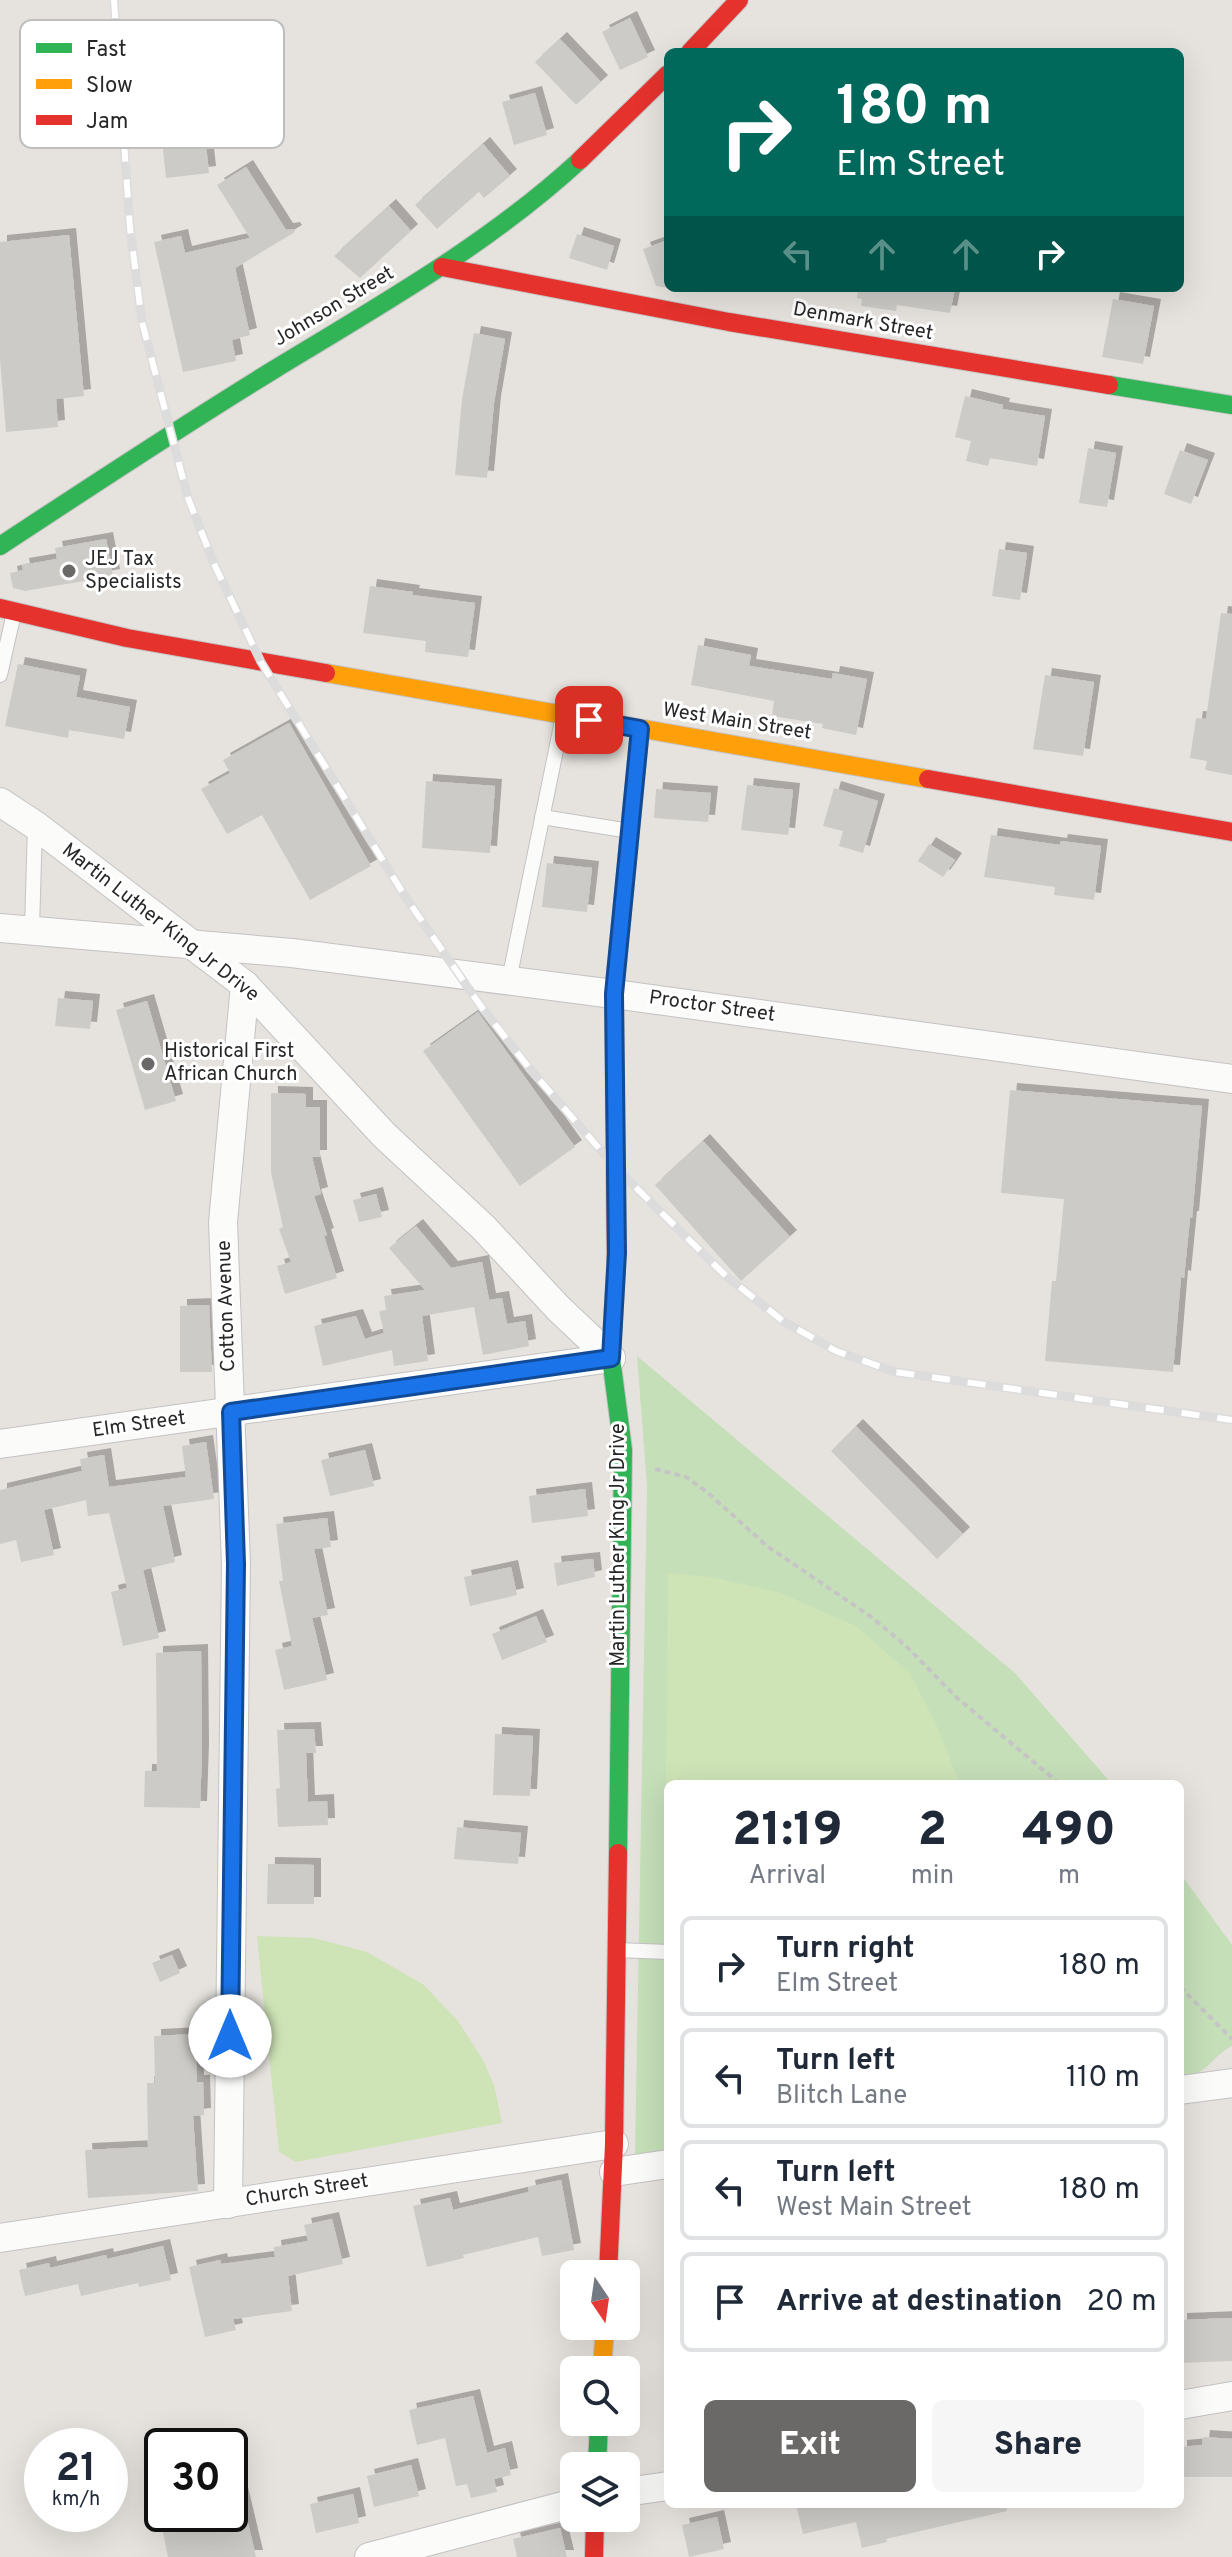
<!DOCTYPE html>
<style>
:root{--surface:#fff;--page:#f6f6f7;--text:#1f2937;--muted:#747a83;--line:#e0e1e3;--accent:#6a6967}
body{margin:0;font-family:Overpass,sans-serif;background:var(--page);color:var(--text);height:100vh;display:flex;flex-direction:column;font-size:30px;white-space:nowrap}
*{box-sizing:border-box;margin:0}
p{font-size:26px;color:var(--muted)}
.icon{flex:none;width:44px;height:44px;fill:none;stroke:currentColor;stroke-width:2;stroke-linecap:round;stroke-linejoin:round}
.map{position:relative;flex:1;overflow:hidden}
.side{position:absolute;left:664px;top:1780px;width:520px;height:728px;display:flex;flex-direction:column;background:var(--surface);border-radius:12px;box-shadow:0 8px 32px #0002}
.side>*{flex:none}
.banner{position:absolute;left:664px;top:48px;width:520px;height:244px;border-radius:12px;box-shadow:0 8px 32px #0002;background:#00695c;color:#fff;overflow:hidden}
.needle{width:52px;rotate:167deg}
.buttons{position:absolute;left:560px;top:2260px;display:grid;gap:16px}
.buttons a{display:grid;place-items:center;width:80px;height:80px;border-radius:12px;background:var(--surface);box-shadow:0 8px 32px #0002;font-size:40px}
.speed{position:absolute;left:24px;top:2428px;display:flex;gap:16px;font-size:40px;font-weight:700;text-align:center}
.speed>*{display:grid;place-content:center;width:104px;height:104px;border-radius:50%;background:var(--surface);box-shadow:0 8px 32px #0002;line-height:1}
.speed small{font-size:20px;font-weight:400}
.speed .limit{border:4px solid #111;border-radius:12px;background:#fff;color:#111}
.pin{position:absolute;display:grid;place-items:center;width:68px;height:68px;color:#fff;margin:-34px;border-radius:16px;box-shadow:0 4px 12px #0006}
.me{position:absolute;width:88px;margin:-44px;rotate:0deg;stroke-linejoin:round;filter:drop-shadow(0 0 6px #0008)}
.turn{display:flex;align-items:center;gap:28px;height:168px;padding:0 40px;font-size:36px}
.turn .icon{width:104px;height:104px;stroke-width:2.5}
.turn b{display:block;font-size:56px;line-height:68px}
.lanes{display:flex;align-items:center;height:76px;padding:0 40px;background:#0003;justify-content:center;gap:40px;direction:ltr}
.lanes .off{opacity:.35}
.eta{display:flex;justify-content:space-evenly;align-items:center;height:136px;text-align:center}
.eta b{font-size:48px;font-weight:800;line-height:56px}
.primary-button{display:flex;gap:16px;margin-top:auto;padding:16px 40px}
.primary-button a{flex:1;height:92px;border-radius:12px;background:var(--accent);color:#fff;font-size:32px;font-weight:800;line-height:92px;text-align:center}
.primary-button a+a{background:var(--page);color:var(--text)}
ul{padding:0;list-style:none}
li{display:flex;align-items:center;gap:24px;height:100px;margin:0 16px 12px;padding:0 24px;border:4px solid var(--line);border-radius:12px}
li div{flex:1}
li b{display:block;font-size:30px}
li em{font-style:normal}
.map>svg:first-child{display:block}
</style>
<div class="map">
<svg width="1232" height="2557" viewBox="0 0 1232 2557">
<defs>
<filter id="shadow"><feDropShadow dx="7" dy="-7" stdDeviation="0" flood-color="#0004"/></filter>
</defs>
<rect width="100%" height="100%" fill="#e6e3de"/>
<g fill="#c5dfb9">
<path d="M 637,1356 L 1015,1673 L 1112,1784 L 668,1784 L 668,2154 L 635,2155 L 647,1486 Z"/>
<path d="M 1180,1873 L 1232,1945 L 1232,2046 C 1210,2057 1210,2074 1180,2078 Z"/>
</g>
<g fill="#cee3b6">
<path d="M 668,1573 L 711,1577 L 778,1592 L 856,1626 L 910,1673 L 937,1726 L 960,1784 L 668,1784 L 668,1861 L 665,1858 Z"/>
<path d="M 257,1936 L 314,1938 L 367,1952 L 424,1985 L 458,2021 L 483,2060 L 494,2085 L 502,2123 L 296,2162 L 279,2152 Z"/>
</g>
<g fill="#cdcbc7" filter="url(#shadow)">
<path d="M 630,18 L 648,57 L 620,70 L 602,32 Z"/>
<path d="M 560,39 L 601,82 L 576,105 L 535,62 Z"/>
<path d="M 535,93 L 547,135 L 514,145 L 502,102 Z"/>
<path d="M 203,119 L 209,173 L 166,178 L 160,123 Z"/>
<path d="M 483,144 L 510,176 L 484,198 L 479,192 L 437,229 L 415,205 Z"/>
<path d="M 246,167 L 286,230 L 293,229 L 295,232 L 235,268 L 250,335 L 232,340 L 236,361 L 183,372 L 154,242 L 181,236 L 185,253 L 250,238 L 217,185 Z"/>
<path d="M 389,206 L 411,231 L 360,278 L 334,256 Z"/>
<path d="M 577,234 L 614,246 L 607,270 L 569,258 Z"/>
<path d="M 69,235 L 84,396 L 56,399 L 58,427 L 6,432 L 0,359 L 0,242 Z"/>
<path d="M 668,240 L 668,288 L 656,286 L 643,249 Z"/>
<path d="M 858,288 L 955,288 L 950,313 L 897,305 L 896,311 L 861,306 L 862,299 L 857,298 Z"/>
<path d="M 1113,299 L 1154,306 L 1143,364 L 1102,357 Z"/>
<path d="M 474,333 L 505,339 L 494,403 L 487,478 L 455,475 L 462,399 Z"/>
<path d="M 965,396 L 1003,405 L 1002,409 L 1045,416 L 1037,466 L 990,458 L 988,466 L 966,461 L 971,441 L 955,437 Z"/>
<path d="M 1088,448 L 1116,453 L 1107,507 L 1079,503 Z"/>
<path d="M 1180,450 L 1208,460 L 1191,504 L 1164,494 Z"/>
<path d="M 106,539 L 113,576 L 25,591 L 13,588 L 10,573 L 23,570 L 22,565 L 57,559 L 55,548 Z"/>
<path d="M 999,549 L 1027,553 L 1020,600 L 992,596 Z"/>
<path d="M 370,586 L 413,592 L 412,595 L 475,603 L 468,657 L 425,652 L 426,641 L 363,633 Z"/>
<path d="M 1221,613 L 1232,614 L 1232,775 L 1205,770 L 1207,761 L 1190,758 L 1196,718 L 1206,719 Z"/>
<path d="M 698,645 L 751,655 L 749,666 L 832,679 L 833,673 L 867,679 L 856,735 L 822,728 L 823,724 L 772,716 L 774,701 L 691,685 Z"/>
<path d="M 18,664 L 80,676 L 76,697 L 130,707 L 124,739 L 69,730 L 68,738 L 5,726 Z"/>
<path d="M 1045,675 L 1094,682 L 1083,756 L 1033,749 Z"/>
<path d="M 289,723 L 371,866 L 310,900 L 262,815 L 227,834 L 201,789 L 230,773 L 223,760 Z"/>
<path d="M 426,781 L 495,786 L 490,853 L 422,848 Z"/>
<path d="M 747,785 L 793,790 L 788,835 L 741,830 Z"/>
<path d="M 834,788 L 878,801 L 863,853 L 839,846 L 843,831 L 823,826 Z"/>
<path d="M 656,789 L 711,793 L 708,822 L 654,818 Z"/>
<path d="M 991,835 L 1060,845 L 1061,841 L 1101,846 L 1094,900 L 1054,895 L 1055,887 L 984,877 Z"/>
<path d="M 929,844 L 955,860 L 943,877 L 918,861 Z"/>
<path d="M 547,863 L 592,868 L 587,912 L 542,907 Z"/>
<path d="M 58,998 L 93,1001 L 90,1029 L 55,1026 Z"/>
<path d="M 147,1001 L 176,1101 L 145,1110 L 116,1010 Z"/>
<path d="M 478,1012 L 575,1147 L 520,1186 L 423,1051 Z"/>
<path d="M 1010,1090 L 1202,1106 L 1192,1218 L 1190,1218 L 1184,1278 L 1181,1277 L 1173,1372 L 1045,1361 L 1052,1281 L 1056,1281 L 1064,1199 L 1001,1193 Z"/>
<path d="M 271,1093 L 306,1094 L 306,1107 L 320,1107 L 320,1157 L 312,1157 L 321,1194 L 314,1196 L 327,1235 L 324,1236 L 337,1278 L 285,1294 L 277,1266 L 291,1262 L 279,1229 L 283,1227 L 271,1172 Z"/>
<path d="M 703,1141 L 790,1237 L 741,1281 L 655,1185 Z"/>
<path d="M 376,1194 L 382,1217 L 359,1222 L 353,1200 Z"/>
<path d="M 416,1226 L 451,1268 L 482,1262 L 489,1300 L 502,1298 L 507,1324 L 525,1321 L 529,1346 L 483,1355 L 474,1307 L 422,1316 L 428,1361 L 394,1366 L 392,1350 L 323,1366 L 314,1326 L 356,1316 L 365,1339 L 384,1333 L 379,1311 L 386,1310 L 384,1296 L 425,1290 L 389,1248 Z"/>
<path d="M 209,1305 L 212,1372 L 180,1372 L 180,1306 Z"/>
<path d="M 856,1426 L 963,1534 L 937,1559 L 831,1451 Z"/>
<path d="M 206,1442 L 214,1499 L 163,1506 L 175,1562 L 143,1570 L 159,1638 L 123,1646 L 111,1592 L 127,1588 L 109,1513 L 88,1516 L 86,1500 L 44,1510 L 54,1555 L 21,1562 L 16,1540 L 0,1544 L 0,1490 L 82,1471 L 80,1459 L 104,1455 L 109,1487 L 186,1477 L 182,1446 Z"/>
<path d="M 365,1450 L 374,1486 L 330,1496 L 321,1460 Z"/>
<path d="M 585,1489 L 588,1516 L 532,1523 L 529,1496 Z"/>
<path d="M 327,1518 L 331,1547 L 314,1549 L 328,1615 L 312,1618 L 327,1680 L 284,1690 L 275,1650 L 292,1646 L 279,1581 L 283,1581 L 276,1524 Z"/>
<path d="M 593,1559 L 595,1577 L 557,1586 L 554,1563 Z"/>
<path d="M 511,1567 L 517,1595 L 470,1606 L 464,1577 Z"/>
<path d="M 536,1616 L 547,1642 L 502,1660 L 492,1634 Z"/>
<path d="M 201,1651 L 202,1751 L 200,1808 L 144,1807 L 145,1771 L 157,1771 L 156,1653 Z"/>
<path d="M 314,1729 L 316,1753 L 306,1753 L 308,1802 L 327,1801 L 328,1825 L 278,1827 L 276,1789 L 280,1788 L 277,1730 Z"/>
<path d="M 495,1734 L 533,1736 L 530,1796 L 493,1795 Z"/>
<path d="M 457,1827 L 521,1833 L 518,1864 L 454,1859 Z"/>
<path d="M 268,1864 L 314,1865 L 314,1904 L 267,1904 Z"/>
<path d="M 172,1955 L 180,1973 L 160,1982 L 152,1963 Z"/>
<path d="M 195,2034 L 197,2082 L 203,2082 L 204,2115 L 193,2116 L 198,2191 L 88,2198 L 85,2150 L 148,2147 L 147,2083 L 155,2083 L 154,2036 Z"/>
<path d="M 561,2180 L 574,2250 L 542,2256 L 538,2237 L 463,2255 L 464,2258 L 427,2267 L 413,2206 L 450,2198 L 453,2210 L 529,2192 L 528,2187 Z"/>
<path d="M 332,2219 L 343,2264 L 288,2276 L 292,2311 L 233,2319 L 236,2330 L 205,2337 L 189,2267 L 220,2260 L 221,2264 L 275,2257 L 274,2247 L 308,2241 L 304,2225 Z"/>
<path d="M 163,2246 L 171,2280 L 139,2287 L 138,2283 L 81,2296 L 78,2284 L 25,2296 L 19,2270 L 49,2263 L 50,2268 L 106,2255 L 107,2259 Z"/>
<path d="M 1232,2318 L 1232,2361 L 1180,2363 L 1180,2320 Z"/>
<path d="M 473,2396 L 487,2453 L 505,2448 L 511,2475 L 494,2479 L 497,2492 L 471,2498 L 467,2484 L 456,2486 L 445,2438 L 417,2445 L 409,2410 Z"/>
<path d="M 1203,2437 L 1232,2439 L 1232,2477 L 1180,2477 L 1180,2447 L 1202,2445 Z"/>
<path d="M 411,2465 L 419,2496 L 374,2507 L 367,2476 Z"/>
<path d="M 230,2477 L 237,2477 L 256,2557 L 168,2557 L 162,2528 L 217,2514 L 230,2514 Z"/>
<path d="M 353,2494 L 359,2523 L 316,2533 L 310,2504 Z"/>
<path d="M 796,2504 L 1006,2504 L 1007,2511 L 886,2539 L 887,2542 L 862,2548 L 856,2522 L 803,2534 Z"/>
<path d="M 717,2517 L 724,2549 L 689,2557 L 682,2525 Z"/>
<path d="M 560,2528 L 567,2557 L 517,2557 L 513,2539 Z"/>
</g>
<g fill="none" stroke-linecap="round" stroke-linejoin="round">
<defs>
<g id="lane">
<path d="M 0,675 L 14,613"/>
<path d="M 542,817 L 630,831"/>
<path d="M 32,929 L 35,825"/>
<path d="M 509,980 L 563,716"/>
<path d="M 617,1950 L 668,1952"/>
</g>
<g id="street">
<path d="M 0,802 L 35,825 L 245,985 L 384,1135 L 484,1228 L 558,1308 L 611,1358"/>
<path d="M 0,928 L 292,953 L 614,994 L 1232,1079"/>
<path d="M 0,1444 L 611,1358"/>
<path d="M 1180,2090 L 1232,2083"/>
<path d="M 614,2172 L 668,2164"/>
<path d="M 228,2204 L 236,1564 L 223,1222 L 245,985"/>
<path d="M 0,2238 L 614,2144"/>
<path d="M 1180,2405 L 1232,2396"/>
<path d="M 626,2492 L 668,2486"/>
<path d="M 369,2557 L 574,2503"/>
</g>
<g id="fast">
<path d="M 1109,385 L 1232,405"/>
<path d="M 0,546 C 91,486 182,426 275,369 C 380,305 489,244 580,160"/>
<path d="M 616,1266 L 611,1358 L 623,1450 L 618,1853"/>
<path d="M 597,2466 L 599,2422"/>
</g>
<g id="slow">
<path d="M 326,673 L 928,779"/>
<path d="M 602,2370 L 605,2326"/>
</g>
<g id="jam">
<path d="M 690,52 L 739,0"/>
<path d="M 580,160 L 668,74"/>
<path d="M 442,267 L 729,322 L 1109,385"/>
<path d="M 0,608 L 127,638 L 326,673"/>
<path d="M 928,779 L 1232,832"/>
<path d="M 616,1266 L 614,994 L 640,729"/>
<path d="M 608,2274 L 614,2144 L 618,1853"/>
<path d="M 594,2557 L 595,2518"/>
</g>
</defs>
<use href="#lane" stroke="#c4c2c3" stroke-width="16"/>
<use href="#street" stroke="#c4c2c3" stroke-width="30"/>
<use href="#fast" stroke="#c4c2c3" stroke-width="20"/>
<use href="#slow" stroke="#c4c2c3" stroke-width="20"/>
<use href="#jam" stroke="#c4c2c3" stroke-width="20"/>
<g stroke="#c6c5c5" stroke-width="4" stroke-dasharray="6 4" stroke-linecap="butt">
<path d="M 655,1469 L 686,1477 L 707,1492 L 767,1546 L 870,1616 L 906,1646 L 956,1697 L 1060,1784"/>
<path d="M 1180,1987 L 1232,2039"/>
</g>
<use href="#lane" stroke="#fbfbfa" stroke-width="14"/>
<use href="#street" stroke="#fbfbfa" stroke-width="28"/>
<use href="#fast" stroke="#30b455" stroke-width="18"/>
<use href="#slow" stroke="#ff9f0a" stroke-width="18"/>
<use href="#jam" stroke="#e5322d" stroke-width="18"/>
<defs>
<path id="rail" d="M 114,0 L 130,228 L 142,322 L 188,498 L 215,566 L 261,662 L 406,898 L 480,1005 L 530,1069 L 617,1169 L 727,1277 L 783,1321 L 836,1351 L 895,1372 L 1232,1420"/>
</defs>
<use href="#rail" stroke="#dddcdd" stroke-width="9"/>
<use href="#rail" stroke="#fff" stroke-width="6" stroke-dasharray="18" stroke-linecap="butt"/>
</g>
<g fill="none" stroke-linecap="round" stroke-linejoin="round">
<defs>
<path id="route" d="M 230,2036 L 236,1564 L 231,1412 L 611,1358 L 617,1253 L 614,994 L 640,729 L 589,720"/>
</defs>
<use href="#route" stroke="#114b97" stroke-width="20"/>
<use href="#route" stroke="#1a73e8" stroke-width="14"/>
</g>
<g fill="#6a6967" stroke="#fff" stroke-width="3">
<circle cx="69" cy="571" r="8"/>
<circle cx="148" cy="1064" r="8"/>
</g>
<g text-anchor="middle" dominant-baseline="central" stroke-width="6" stroke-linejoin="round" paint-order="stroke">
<g font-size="20" fill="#272727" stroke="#fff">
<text transform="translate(334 307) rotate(-31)">Johnson Street</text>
<text transform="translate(863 322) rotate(10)">Denmark Street</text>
<text transform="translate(737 722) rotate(9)">West Main Street</text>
<text transform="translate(160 923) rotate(38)">Martin Luther King Jr Drive</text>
<text transform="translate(712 1007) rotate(8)">Proctor Street</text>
<text transform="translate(227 1306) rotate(-92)">Cotton Avenue</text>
<text transform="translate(139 1425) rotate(-8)">Elm Street</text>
<text transform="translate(619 1545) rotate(-90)">Martin Luther King Jr Drive</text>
<text transform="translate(307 2191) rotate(-9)">Church Street</text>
</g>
<g font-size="20" fill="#272727" stroke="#fff" text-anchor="start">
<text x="85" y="560">JEJ Tax<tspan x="85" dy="23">Specialists</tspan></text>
<text x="164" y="1052">Historical First<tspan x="164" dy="23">African Church</tspan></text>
</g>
</g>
<rect x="20" y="20" width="264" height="128" rx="12" fill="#fff" stroke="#bebebe" stroke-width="2"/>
<rect x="36" y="43" width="36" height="10" fill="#30b455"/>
<rect x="36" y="79" width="36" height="10" fill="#ff9f0a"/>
<rect x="36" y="115" width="36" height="10" fill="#e5322d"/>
<g font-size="22" fill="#272727">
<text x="86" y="56">Fast</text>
<text x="86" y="92">Slow</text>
<text x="86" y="128">Jam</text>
</g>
</svg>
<div class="buttons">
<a><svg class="needle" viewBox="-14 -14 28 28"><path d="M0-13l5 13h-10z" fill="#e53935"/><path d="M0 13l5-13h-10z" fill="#747a83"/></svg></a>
<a><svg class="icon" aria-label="search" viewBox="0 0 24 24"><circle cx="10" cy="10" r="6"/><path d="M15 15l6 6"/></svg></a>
<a><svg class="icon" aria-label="layers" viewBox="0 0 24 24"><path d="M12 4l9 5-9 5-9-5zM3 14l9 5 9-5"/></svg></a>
</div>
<div class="speed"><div>21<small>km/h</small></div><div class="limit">30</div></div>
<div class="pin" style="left:589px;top:720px;background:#d93025"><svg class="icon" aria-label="arrive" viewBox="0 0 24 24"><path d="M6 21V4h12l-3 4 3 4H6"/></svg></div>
<svg class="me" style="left:230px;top:2036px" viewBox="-20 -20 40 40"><circle r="19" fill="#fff"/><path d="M0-13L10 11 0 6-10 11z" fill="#1a73e8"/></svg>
<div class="banner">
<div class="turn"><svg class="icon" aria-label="right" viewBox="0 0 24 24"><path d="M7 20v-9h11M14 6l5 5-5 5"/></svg><div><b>180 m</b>Elm Street</div></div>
<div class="lanes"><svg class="icon off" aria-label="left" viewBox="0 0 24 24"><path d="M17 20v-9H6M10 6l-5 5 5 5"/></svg><svg class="icon off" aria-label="ahead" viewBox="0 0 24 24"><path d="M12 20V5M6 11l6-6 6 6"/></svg><svg class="icon off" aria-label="ahead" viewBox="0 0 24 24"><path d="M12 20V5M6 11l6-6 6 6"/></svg><svg class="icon" aria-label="right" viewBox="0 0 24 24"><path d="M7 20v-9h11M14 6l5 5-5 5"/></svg></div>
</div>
<section class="side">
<div class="eta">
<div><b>21:19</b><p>Arrival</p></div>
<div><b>2</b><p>min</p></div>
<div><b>490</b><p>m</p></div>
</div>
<ul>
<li><svg class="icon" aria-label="right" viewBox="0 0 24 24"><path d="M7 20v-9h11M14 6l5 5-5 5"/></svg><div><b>Turn right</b><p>Elm Street</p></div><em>180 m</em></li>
<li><svg class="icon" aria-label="left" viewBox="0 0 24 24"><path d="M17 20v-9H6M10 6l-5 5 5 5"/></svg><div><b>Turn left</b><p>Blitch Lane</p></div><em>110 m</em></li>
<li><svg class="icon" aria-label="left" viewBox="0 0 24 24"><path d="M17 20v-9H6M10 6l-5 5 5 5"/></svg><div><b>Turn left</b><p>West Main Street</p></div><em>180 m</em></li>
<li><svg class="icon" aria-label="arrive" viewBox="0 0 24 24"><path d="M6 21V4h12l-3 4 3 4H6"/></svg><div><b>Arrive at destination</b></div><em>20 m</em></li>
</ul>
<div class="primary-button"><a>Exit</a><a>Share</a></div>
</section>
</div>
